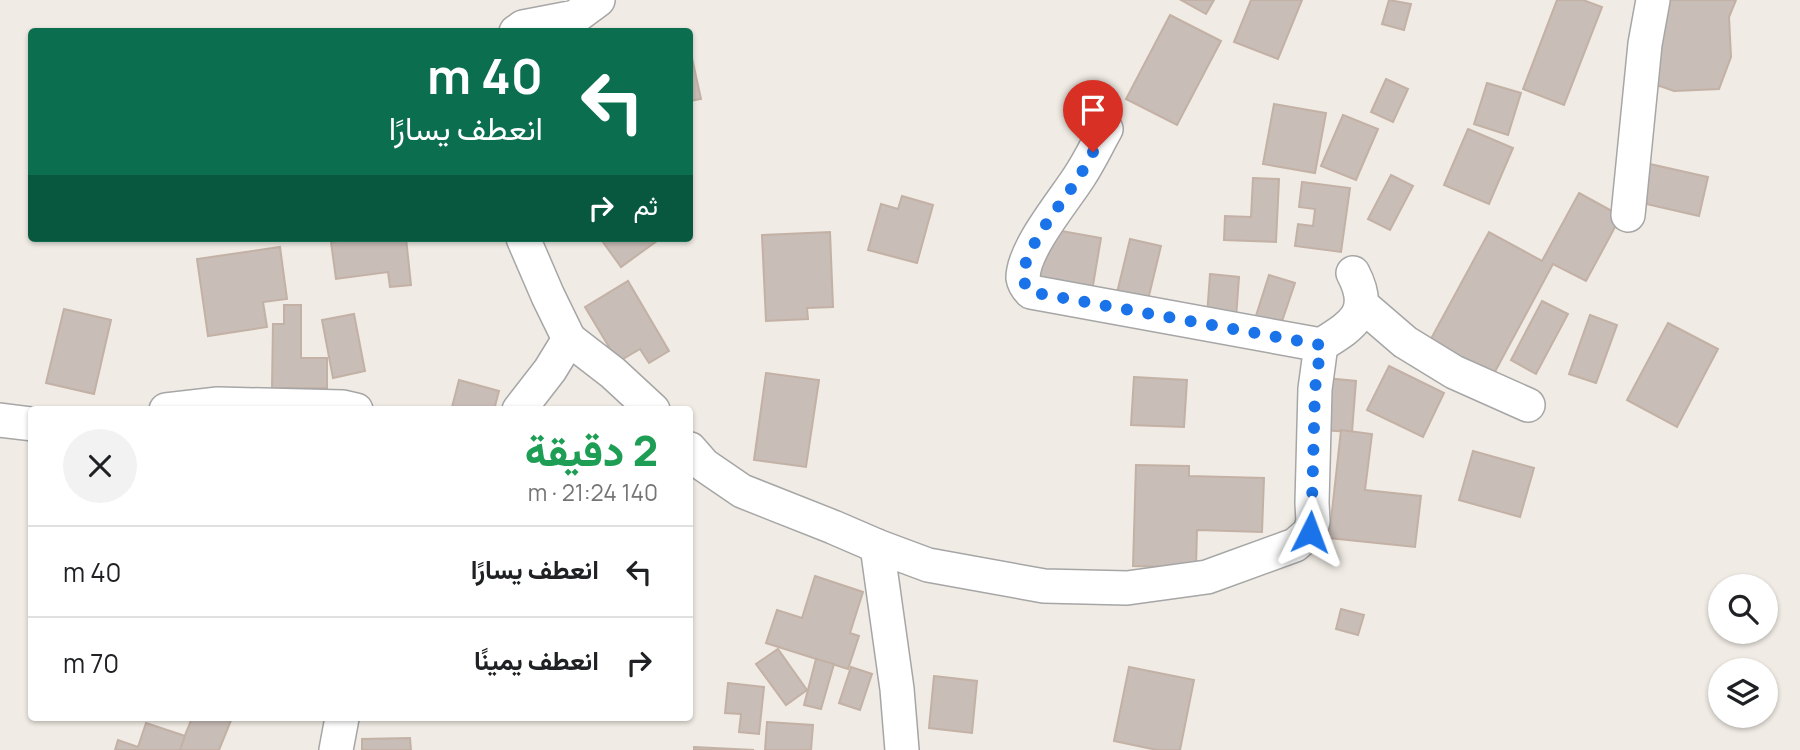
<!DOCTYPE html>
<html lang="ar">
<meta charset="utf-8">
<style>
:root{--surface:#fff;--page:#f2f2f2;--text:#202124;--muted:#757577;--line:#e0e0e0}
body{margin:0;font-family:Manrope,Vazirmatn,sans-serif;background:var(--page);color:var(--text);direction:rtl;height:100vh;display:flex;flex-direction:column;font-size:26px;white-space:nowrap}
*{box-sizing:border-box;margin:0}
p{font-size:23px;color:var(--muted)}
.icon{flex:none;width:38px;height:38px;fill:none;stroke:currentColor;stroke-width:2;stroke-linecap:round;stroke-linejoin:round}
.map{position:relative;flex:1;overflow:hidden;direction:ltr}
.side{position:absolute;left:28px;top:406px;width:665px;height:315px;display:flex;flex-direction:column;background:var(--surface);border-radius:7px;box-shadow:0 2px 5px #0004;direction:rtl}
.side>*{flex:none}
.top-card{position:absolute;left:28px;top:28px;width:665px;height:214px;border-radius:7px;box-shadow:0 2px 5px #0004;direction:rtl;background:#0b6e4f;color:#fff;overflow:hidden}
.fabs{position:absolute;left:1708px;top:574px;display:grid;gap:14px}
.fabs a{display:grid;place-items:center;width:70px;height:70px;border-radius:50%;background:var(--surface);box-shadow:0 2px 5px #0004;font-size:35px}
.pin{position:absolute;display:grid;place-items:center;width:60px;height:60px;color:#fff;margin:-72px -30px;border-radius:50% 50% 50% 0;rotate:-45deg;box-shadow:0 0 7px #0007}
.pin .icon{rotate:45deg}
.me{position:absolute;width:77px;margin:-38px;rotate:3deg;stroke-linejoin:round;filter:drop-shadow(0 0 5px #0008)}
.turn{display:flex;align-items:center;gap:24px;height:147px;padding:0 35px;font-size:32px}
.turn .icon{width:91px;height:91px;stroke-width:2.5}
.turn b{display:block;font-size:49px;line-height:60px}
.then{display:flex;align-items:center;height:66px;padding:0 35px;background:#0003;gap:14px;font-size:26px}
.round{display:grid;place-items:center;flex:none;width:74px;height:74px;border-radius:37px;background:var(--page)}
.headline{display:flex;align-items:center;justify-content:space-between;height:119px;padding:0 35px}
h1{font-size:42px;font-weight:800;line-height:52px;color:#1e9e55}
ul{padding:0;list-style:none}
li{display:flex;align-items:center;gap:21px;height:91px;padding:0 35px;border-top:2px solid var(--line)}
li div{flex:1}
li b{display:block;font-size:26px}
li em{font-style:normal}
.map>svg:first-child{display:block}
</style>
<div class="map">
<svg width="1800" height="750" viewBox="0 0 1800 750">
<rect width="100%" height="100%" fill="#f0ebe4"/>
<g fill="#c8bdb7" stroke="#c3b1a5" stroke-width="2">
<path d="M 1181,0 L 1214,0 L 1206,14 Z"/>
<path d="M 1251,0 L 1302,0 L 1278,59 L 1234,42 Z"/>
<path d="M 1389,0 L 1411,4 L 1404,30 L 1382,24 Z"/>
<path d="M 1557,0 L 1583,0 L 1602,7 L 1564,105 L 1523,89 Z"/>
<path d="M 1659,0 L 1736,0 L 1729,17 L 1731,57 L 1719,89 L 1674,91 L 1660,86 L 1644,87 Z"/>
<path d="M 1170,15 L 1221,41 L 1177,125 L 1126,99 Z"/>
<path d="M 692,58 L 701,99 L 690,101 L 690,59 Z"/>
<path d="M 1386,79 L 1408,89 L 1393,122 L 1371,112 Z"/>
<path d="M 1487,83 L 1521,93 L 1508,135 L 1474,124 Z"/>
<path d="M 1274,104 L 1326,113 L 1315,173 L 1263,164 Z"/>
<path d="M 1343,115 L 1378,129 L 1356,180 L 1321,166 Z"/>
<path d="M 1468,129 L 1513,148 L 1489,204 L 1444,185 Z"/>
<path d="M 1650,164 L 1708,177 L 1699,216 L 1642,203 Z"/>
<path d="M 1391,175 L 1413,186 L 1390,230 L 1368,219 Z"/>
<path d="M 1253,178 L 1279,179 L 1276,242 L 1224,240 L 1225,216 L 1251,217 Z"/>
<path d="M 1302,182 L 1350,188 L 1341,252 L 1295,246 L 1298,224 L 1313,226 L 1315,209 L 1299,207 Z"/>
<path d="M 1579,193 L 1621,216 L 1586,281 L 1553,264 L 1490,381 L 1427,346 L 1489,232 L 1542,261 Z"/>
<path d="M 902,196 L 933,205 L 917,263 L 868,250 L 881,204 L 898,209 Z"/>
<path d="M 1039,227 L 1101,238 L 1092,291 L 1030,281 Z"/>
<path d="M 830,232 L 833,307 L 807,308 L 808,319 L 766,321 L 762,235 Z"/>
<path d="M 261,238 L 298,238 L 298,240 L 261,241 Z"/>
<path d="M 364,238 L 406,238 L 411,285 L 390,287 L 388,272 L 336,279 L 331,242 Z"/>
<path d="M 600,238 L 661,238 L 621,267 Z"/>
<path d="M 1130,239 L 1161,246 L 1146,308 L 1115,301 Z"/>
<path d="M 280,247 L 287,299 L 263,302 L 267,327 L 208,336 L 197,259 Z"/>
<path d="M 1210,274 L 1239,277 L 1236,318 L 1207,316 Z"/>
<path d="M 1269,275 L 1295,283 L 1279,330 L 1254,322 Z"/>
<path d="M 628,281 L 669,351 L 649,363 L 640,349 L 618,362 L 585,307 Z"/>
<path d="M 1542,301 L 1568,314 L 1536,374 L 1511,360 Z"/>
<path d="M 284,305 L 301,305 L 301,358 L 327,358 L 327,388 L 272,388 L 273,324 L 284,324 Z"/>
<path d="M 64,309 L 111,320 L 94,394 L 46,383 Z"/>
<path d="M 354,314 L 365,371 L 333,378 L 322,320 Z"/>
<path d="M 1590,315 L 1617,325 L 1596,383 L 1569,374 Z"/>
<path d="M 1668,323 L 1718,349 L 1677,427 L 1627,400 Z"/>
<path d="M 1389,366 L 1444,393 L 1423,437 L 1367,410 Z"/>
<path d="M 766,373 L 819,380 L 806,467 L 754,460 Z"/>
<path d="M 1134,377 L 1187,380 L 1184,427 L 1131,425 Z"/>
<path d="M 1326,378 L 1356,381 L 1352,432 L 1321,430 Z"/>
<path d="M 459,380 L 499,391 L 494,410 L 462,410 L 452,407 Z"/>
<path d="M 1341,430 L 1372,434 L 1365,490 L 1421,496 L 1415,547 L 1329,538 Z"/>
<path d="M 1473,451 L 1534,468 L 1520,517 L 1459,500 Z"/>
<path d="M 1136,465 L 1189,466 L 1189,476 L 1264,478 L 1262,532 L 1197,530 L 1196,568 L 1133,566 Z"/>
<path d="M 815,576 L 863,592 L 850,633 L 859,636 L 848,669 L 766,643 L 777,610 L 802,618 Z"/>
<path d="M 1341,609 L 1364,615 L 1358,635 L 1336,629 Z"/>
<path d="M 778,649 L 807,690 L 786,705 L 756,664 Z"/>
<path d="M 816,659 L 834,664 L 821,709 L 804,705 Z"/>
<path d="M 851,667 L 872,674 L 860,710 L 839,703 Z"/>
<path d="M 1129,667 L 1194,680 L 1180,750 L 1157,750 L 1114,741 Z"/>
<path d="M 934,676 L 977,681 L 972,733 L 929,728 Z"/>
<path d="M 728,683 L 764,687 L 759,734 L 739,732 L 741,714 L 725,713 Z"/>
<path d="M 192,718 L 232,718 L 219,750 L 179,750 Z"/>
<path d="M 767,722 L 813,725 L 811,750 L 765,750 Z"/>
<path d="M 146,723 L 185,736 L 180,750 L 115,750 L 118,740 L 138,747 Z"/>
<path d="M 410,738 L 411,750 L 362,750 L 362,739 Z"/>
<path d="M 694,747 L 754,750 L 694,750 Z"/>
</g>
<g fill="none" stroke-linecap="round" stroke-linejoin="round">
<defs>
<g id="minor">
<path d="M 516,32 L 523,27 L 575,17 L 598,0"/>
<path d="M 1106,129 C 1097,145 1089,162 1079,177 C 1063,202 1023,249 1023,278 C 1024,284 1027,288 1031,292 L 1321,345"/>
<path d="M 1628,215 L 1645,44 L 1653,0"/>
<path d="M 1362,305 L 1405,342 L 1454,372 L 1528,405"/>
<path d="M 569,339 L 613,373 L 653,410"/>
<path d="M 166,410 L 218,404 L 343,407 L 356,410"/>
<path d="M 519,410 L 550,370 L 569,339 L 548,296 L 523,238"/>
<path d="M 0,420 L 32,424"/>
<path d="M 690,449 L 704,465 L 742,491 L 833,527 L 877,546 L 928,565 L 1044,586 L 1127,588 L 1207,577 L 1295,545 L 1310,532 L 1313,521 L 1312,503 L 1315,389 L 1321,345 C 1353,325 1374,313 1353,273"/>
<path d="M 877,546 L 897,689 L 902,750"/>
<path d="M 336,750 L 342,718"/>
</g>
</defs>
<use href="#minor" stroke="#a6a6a6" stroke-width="36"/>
<use href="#minor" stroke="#fff" stroke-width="33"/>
</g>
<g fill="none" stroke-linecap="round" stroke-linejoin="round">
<path stroke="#1a73e8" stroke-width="12" stroke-dasharray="0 21.6" d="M 1093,152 C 1088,160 1084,169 1079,177 C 1064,201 1023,248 1023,278 C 1024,283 1027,288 1031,292 L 1321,345 L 1315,389 L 1312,503 L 1313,521 L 1310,532"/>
</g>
</svg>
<div class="fabs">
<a><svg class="icon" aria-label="search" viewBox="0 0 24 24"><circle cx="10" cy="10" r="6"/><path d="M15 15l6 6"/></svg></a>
<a><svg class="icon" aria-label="layers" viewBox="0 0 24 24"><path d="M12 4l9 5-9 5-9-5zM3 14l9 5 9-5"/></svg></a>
</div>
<div class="pin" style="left:1093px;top:152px;background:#d93025"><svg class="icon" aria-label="arrive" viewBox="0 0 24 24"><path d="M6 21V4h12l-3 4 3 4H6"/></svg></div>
<svg class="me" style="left:1310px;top:532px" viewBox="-20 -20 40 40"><path d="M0-17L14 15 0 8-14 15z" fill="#1a73e8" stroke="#fff" stroke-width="4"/></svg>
<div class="top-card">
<div class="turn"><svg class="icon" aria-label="left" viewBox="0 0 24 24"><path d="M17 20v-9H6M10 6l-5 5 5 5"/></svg><div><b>40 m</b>انعطف يسارًا</div></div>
<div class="then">ثم<svg class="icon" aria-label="right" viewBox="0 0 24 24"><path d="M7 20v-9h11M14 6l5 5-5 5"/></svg></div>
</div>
<section class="side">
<div class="headline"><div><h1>2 دقيقة</h1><p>140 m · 21:24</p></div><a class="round"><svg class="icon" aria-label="close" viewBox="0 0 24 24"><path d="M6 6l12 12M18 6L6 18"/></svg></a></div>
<ul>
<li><svg class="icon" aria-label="left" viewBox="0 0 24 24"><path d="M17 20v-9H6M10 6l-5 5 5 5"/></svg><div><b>انعطف يسارًا</b></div><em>40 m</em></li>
<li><svg class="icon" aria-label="right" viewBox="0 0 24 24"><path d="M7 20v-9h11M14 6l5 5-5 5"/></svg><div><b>انعطف يمينًا</b></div><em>70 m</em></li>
</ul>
</section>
</div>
